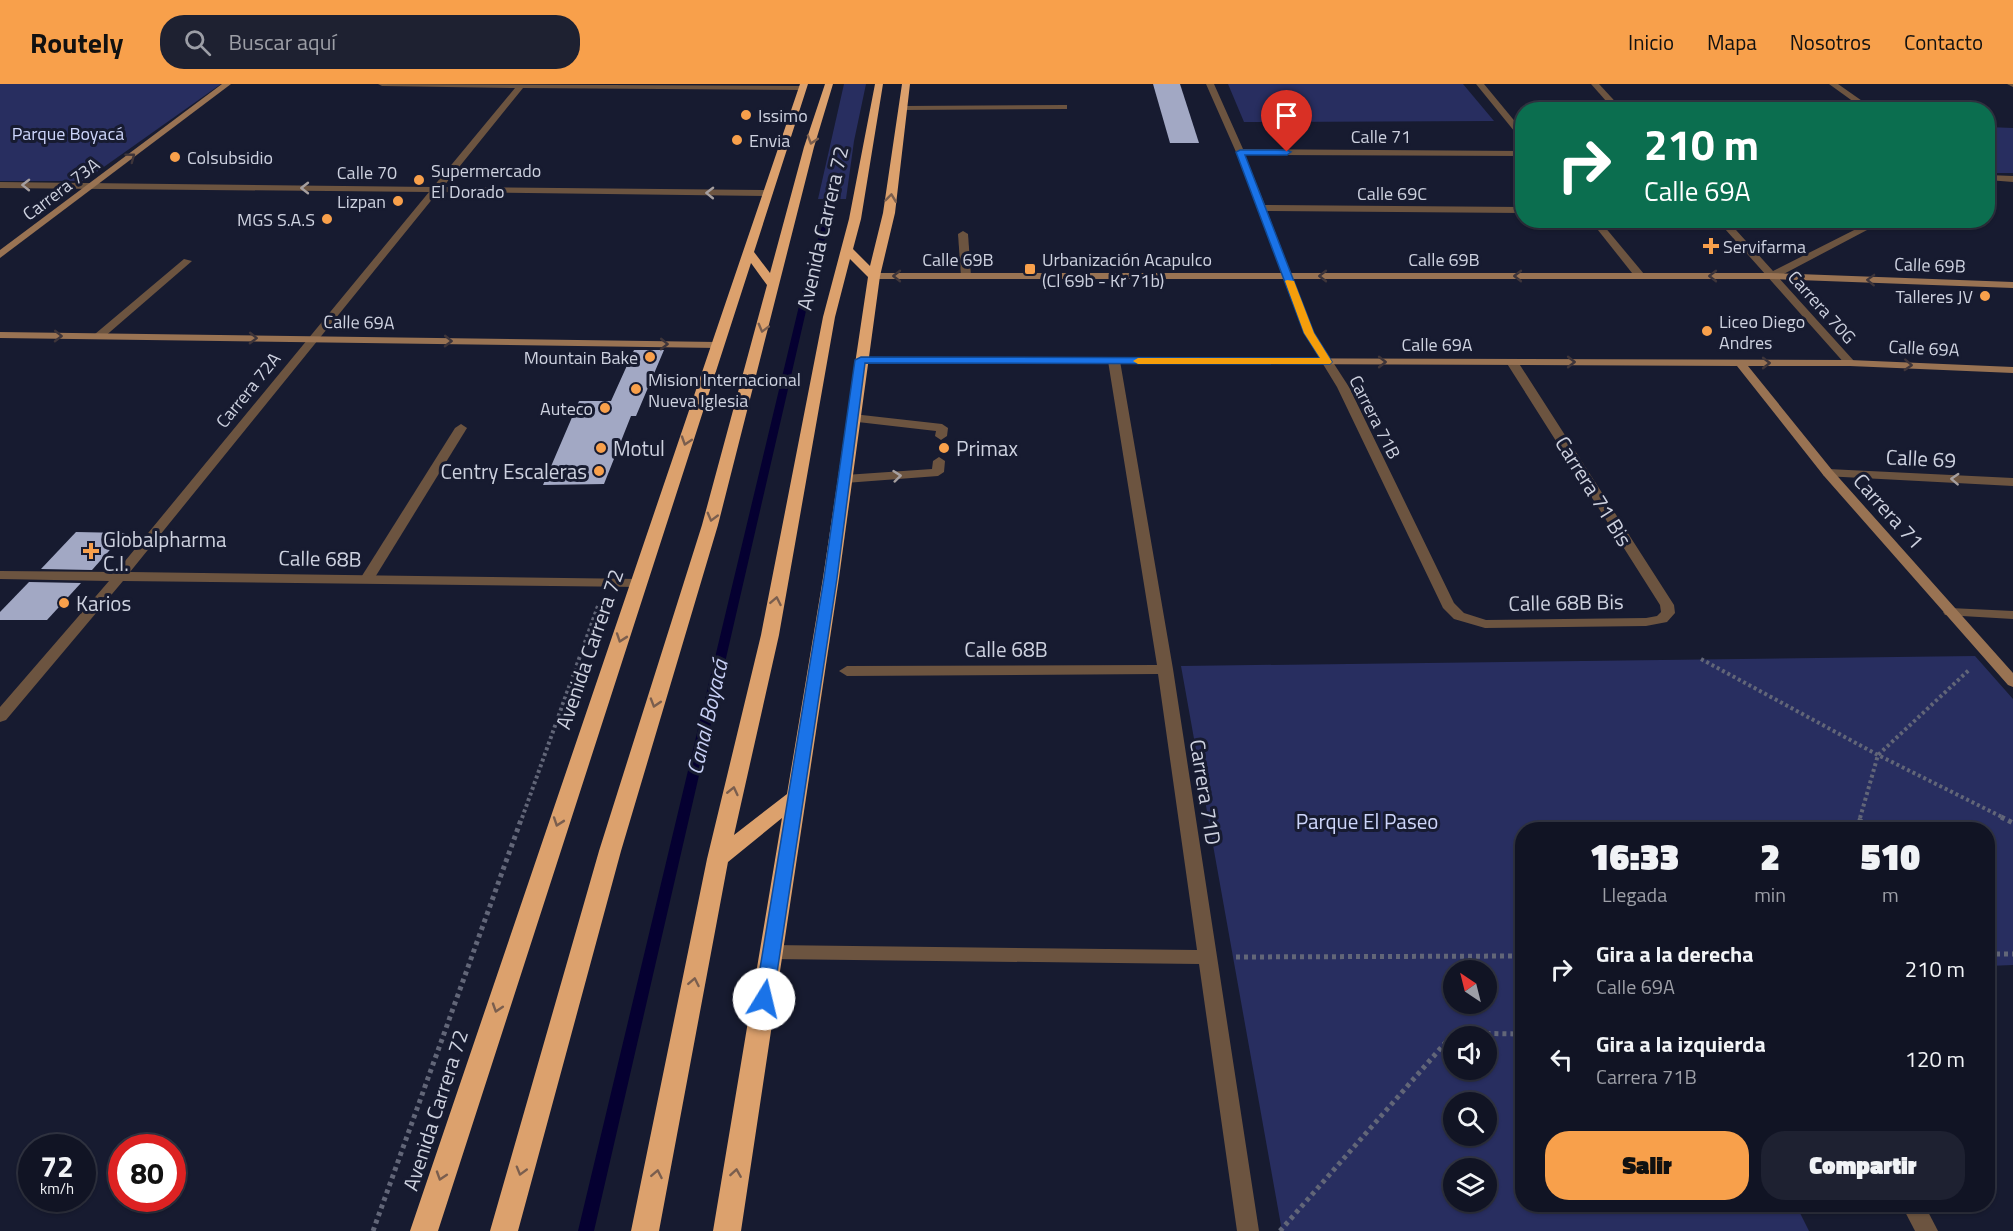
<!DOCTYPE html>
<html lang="es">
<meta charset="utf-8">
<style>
:root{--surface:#111424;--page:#1e2131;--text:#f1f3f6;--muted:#9c9ea6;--line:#303341;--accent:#f8a04b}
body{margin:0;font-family:"Titillium Web",sans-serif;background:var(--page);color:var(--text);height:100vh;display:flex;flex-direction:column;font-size:22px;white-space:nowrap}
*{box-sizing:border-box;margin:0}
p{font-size:20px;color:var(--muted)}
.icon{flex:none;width:33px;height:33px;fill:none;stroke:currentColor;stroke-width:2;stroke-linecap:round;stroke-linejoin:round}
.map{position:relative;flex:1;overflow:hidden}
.sheet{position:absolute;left:1515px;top:738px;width:480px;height:390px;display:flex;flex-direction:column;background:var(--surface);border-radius:24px;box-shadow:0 2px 4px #0004,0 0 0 2px var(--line)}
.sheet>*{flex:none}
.top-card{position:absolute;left:1515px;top:18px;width:480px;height:126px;border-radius:24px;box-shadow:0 2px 4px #0004,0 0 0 2px var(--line);background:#0b6e4f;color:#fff;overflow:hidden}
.needle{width:39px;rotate:325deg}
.tools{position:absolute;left:1443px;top:876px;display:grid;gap:12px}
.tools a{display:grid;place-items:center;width:54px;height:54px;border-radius:50%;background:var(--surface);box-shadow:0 2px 4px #0004,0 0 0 2px var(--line);font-size:30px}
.speed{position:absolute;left:18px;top:1050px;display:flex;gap:12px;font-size:30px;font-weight:700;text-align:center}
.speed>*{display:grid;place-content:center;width:78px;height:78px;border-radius:50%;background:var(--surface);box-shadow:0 2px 4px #0004,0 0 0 2px var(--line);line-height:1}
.speed small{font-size:15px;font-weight:400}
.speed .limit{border:9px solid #d22;background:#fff;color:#111}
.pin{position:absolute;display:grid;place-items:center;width:51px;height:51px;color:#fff;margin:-62px -26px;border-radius:50% 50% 50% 0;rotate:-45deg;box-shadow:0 0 6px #0007}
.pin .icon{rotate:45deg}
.me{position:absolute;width:66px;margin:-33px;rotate:9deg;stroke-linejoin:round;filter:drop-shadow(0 0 4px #0008)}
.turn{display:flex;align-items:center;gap:21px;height:126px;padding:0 30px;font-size:27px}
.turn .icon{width:78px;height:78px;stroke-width:2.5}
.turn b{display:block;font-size:42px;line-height:51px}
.eta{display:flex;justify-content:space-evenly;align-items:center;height:102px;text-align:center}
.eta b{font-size:36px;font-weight:800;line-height:42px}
.primary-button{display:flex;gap:12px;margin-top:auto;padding:12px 30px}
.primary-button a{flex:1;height:69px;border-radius:24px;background:var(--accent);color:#111;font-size:24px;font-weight:800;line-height:69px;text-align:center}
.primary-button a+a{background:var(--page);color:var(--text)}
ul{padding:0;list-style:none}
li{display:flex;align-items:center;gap:18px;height:90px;padding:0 30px}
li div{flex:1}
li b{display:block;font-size:22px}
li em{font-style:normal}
header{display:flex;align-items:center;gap:36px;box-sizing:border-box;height:84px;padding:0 30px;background:var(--accent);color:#111}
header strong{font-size:28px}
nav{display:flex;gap:33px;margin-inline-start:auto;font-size:21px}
.search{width:420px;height:54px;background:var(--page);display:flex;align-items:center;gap:15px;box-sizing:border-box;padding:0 21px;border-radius:24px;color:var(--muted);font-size:22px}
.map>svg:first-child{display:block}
</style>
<header>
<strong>Routely</strong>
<div class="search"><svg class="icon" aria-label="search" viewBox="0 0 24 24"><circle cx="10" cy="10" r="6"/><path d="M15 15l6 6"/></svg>Buscar aquí</div>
<nav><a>Inicio</a><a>Mapa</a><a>Nosotros</a><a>Contacto</a></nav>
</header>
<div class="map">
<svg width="2013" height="1147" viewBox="0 0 2013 1147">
<rect width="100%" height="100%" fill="#171b30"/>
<g fill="#282e60" fill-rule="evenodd">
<path d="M 0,0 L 221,0 L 84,97 L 0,97 Z"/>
<path d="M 844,0 L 866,0 L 854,57 L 846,115 L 818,115 Z"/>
<path d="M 1228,0 L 1463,0 L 1494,37 L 1244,38 Z"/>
<path d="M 1988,43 L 2013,44 L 2013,89 L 1992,89 L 1988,86 Z"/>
<path d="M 1975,572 L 2013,615 L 2013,881 L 1988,882 L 1988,746 L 1522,746 L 1522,1120 L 1796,1121 L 1809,1147 L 1282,1147 L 1181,582 ZM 1486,886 L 1486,920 L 1454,920 L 1454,886 ZM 1454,952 L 1486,952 L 1486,986 L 1454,986 ZM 1454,1018 L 1486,1018 L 1486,1052 L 1454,1052 ZM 1454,1084 L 1486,1084 L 1486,1118 L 1454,1118 Z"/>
</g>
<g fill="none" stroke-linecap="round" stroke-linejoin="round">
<path fill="#050031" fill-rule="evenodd" d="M 832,117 L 835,119 L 812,201 L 594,1147 L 578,1147 L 804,201 L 829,119 Z"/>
</g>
<g fill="#a2a8c4">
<path d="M 1153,0 L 1180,0 L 1199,59 L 1170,59 Z"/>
<path d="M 634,266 L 664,266 L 636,332 L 631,332 L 604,400 L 543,401 L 579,317 L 611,317 Z"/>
<path d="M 76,448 L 125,449 L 92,486 L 41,485 Z"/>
<path d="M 29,498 L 81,499 L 47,536 L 0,536 L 0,528 Z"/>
</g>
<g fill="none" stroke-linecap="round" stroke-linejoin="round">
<g stroke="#626678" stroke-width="4" stroke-dasharray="3 3" stroke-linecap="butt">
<path d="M 1701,575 L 1878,671 L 2004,734"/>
<path d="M 522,734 L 598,522"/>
<path d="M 1860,734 L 1878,671 L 1970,585"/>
</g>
<g stroke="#626678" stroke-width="5" stroke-dasharray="4 4" stroke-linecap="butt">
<path d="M 2001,733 L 2013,739"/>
<path d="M 1857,746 L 1861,733"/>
<path d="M 1988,870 L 2013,870"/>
<path d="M 1236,873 L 1522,872"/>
<path d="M 373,1147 L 522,733"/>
<path d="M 1280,1147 L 1454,949 L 1522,950"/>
</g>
<g fill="#6c5440" fill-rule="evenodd">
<path d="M 1064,21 L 1067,21 L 1067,25 L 903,26 L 899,24 L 903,22 Z"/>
<path d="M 963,147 L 968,150 L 971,192 L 966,195 L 961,192 L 958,150 Z"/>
<path d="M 853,330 L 942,340 L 948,344 L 947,352 L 941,356 L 935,352 L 936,347 L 849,337 L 847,334 Z"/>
<path d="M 461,340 L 467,344 L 374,495 L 372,498 L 362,498 L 360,495 L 455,344 Z"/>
<path d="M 939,373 L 945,377 L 944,388 L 938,392 L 845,399 L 839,395 L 845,391 L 932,385 L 933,377 Z"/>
</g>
<g fill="#6c5440" fill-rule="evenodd">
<path d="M 378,0 L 802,2 L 806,4 L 802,6 L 523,4 L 443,103 L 769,106 L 773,109 L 769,112 L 438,108 L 130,488 L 640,495 L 647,499 L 640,503 L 123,497 L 6,636 L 0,638 L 0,623 L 109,497 L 0,495 L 0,487 L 116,488 L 429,108 L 0,104 L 0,98 L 433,103 L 515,4 L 382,2 Z"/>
<path d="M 1206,0 L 1214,0 L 1243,65 L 1522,67 L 1522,72 L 1245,71 L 1265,121 L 1522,123 L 1522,129 L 1267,127 L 1314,249 L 1349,303 L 1454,519 L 1464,529 L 1486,536 L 1646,534 L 1657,532 L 1661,528 L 1660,521 L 1506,278 L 1512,275 L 1518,278 L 1674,521 L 1675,529 L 1667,538 L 1646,542 L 1485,544 L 1454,535 L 1443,524 L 1337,303 L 1304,249 L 1236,68 Z"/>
<path d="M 1476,0 L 1484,0 L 1522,46 L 1522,53 L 1519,53 Z"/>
<path d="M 1591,0 L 1599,0 L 1623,26 L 1614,26 Z"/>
<path d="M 1829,0 L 1838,0 L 1875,26 L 1865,26 Z"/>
<path d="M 2007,0 L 2013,0 L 2013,3 Z"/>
<path d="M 1988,91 L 2013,92 L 2013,98 L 1988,96 Z"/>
<path d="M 1590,136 L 1599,136 L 1644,190 L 1644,194 L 1636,194 Z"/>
<path d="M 1717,136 L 1727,136 L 1773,187 L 1874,136 L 1886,136 L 1778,193 L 1854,277 L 1854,281 L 1846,281 Z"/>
<path d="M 184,175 L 192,177 L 103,254 L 95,254 L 95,250 Z"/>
<path d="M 1114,274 L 1120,277 L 1173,585 L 1259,1147 L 1237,1147 L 1199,880 L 771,875 L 764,873 L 762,868 L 764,863 L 771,861 L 1197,866 L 1158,590 L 847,592 L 839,587 L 847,582 L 1157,581 L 1108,277 Z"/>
<path d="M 1828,385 L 2013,394 L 2013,402 L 1824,392 L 1822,389 Z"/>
<path d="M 1950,524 L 2013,527 L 2013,535 L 1945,531 L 1943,528 Z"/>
<path d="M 1901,1120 L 1924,1120 L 1938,1147 L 1915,1147 Z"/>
</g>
<g fill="#997353" fill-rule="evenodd">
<path d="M 222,0 L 231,0 L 0,174 L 0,166 Z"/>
<path d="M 1771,189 L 2013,198 L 2013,204 L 1771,195 L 874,195 L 869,192 L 874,189 Z"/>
<path d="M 0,248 L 717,258 L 722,261 L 717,264 L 0,254 Z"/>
<path d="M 861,273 L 1850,276 L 2013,283 L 2013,289 L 1850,282 L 1748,282 L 1832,386 L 2013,589 L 2013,603 L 2008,601 L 1824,392 L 1737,282 L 857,278 L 855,276 Z"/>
</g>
<g fill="#dca16d" fill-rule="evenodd">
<path d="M 800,0 L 808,0 L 754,168 L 770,189 L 804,63 L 825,0 L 833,0 L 814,63 L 718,441 L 621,767 L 518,1147 L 490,1147 L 599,767 L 702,441 L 767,201 L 751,179 L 438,1147 L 410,1147 Z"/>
<path d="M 875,0 L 883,0 L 861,135 L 853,165 L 870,182 L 883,129 L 902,0 L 910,0 L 895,129 L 880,192 L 839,494 L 741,1147 L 713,1147 L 782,734 L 728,778 L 659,1147 L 631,1147 L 707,775 L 761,551 L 823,233 L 849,135 ZM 850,175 L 868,193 L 823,494 L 787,710 L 734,751 L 779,551 L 835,233 Z"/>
</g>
</g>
<defs><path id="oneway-chevron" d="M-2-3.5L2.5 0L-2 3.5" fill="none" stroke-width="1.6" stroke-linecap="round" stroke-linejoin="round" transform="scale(1.5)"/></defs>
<g stroke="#7a5e4e">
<use href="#oneway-chevron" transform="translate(812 56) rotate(107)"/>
<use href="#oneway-chevron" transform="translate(891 114) rotate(-83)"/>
<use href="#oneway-chevron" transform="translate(763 244) rotate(105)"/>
<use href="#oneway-chevron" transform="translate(686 357) rotate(108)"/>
<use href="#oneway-chevron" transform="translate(712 433) rotate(105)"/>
<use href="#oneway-chevron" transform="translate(776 517) rotate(-79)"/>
<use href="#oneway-chevron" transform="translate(621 554) rotate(109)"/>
<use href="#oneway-chevron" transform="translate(655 619) rotate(107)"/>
<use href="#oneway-chevron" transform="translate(733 707) rotate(-77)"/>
<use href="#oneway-chevron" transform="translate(558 738) rotate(109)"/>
<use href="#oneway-chevron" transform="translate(694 898) rotate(-79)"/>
<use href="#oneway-chevron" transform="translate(497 924) rotate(108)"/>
<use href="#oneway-chevron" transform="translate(521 1087) rotate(106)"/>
<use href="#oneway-chevron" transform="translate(736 1089) rotate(-81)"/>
<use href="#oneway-chevron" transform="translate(657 1090) rotate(-79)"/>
<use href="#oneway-chevron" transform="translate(441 1092) rotate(108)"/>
</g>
<g stroke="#3e353a">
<use href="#oneway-chevron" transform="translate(131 73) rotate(-37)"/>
<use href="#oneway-chevron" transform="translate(897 192) rotate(-180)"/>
<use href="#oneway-chevron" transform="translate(1323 192) rotate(180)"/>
<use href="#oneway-chevron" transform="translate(1518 192) rotate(180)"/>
<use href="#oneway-chevron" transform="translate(1713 192) rotate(-180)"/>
<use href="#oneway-chevron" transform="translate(1871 196) rotate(-178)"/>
<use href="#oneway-chevron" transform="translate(58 252) rotate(1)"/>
<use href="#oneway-chevron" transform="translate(253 254) rotate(1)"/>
<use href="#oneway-chevron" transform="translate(448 257) rotate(1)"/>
<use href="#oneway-chevron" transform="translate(664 260) rotate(1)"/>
<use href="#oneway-chevron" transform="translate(1382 278)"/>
<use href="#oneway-chevron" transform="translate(1571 278)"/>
<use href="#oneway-chevron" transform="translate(1766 279)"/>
<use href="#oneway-chevron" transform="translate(1908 281) rotate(3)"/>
</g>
<g stroke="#a69f9f">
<use href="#oneway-chevron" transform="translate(26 101) rotate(-179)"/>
<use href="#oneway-chevron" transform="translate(305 104) rotate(-180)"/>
<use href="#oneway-chevron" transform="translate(710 109) rotate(-179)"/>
<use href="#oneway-chevron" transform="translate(897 392) rotate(-6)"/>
<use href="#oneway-chevron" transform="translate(1955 395) rotate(-177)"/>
</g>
<path fill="#1a73e8" stroke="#114b97" stroke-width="1.5" d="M 1240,66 L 1287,66 L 1291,68 L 1287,71 L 1245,71 L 1314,249 L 1332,278 L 1330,280 L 865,279 L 837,494 L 773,915 L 770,920 L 764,922 L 758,920 L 755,915 L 824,494 L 855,276 L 861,273 L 1320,274 L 1304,249 L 1236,68 Z"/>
<path fill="#f59e0b" d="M 1287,196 L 1294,197 L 1314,249 L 1332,278 L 1330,280 L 1138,280 L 1133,277 L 1138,274 L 1320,274 L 1304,249 L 1285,197 Z"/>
<g fill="#f8a04b" stroke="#171b30" stroke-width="2">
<circle cx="746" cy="31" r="6"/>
<circle cx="737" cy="56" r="6"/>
<circle cx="175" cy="73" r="6"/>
<circle cx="419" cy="96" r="6"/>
<circle cx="398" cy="117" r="6"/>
<circle cx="327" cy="135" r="6"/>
<path d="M1708 153h6v6h6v6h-6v6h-6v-6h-6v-6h6z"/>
<rect x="1024" y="179" width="12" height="12" rx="3"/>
<circle cx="1985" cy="212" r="6"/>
<circle cx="1707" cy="247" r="6"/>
<circle cx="650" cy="273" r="6"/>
<circle cx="636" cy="305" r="6"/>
<circle cx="605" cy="324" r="6"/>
<circle cx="601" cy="364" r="6"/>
<circle cx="944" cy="364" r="6"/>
<circle cx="599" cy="387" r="6"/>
<path d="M88 458h6v6h6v6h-6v6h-6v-6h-6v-6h6z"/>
<circle cx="64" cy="519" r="6"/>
</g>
<g text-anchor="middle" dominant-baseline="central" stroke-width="6" stroke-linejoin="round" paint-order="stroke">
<g font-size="18" fill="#cdd1df" stroke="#171b30" text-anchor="start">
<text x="758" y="31">Issimo</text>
<text x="749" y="56">Envia</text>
<text x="187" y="73">Colsubsidio</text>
<text x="431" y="86">Supermercado<tspan x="431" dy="21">El Dorado</tspan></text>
<text x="386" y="117" text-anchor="end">Lizpan</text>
<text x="315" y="135" text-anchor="end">MGS S.A.S</text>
<text x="1723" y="162">Servifarma</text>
<text x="1042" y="175">Urbanización Acapulco<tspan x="1042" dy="21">(Cl 69b - Kr 71b)</tspan></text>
<text x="1973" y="212" text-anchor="end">Talleres JV</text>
<text x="1719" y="237">Liceo Diego<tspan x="1719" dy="21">Andres</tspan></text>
<text x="638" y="273" text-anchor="end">Mountain Bake</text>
<text x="648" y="295">Mision Internacional<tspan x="648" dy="21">Nueva Iglesia</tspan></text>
<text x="593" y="324" text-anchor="end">Auteco</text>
</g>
<g font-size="18" fill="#ced6fb" stroke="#171b30">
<text x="68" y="49">Parque Boyacá</text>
</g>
<g font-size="18" fill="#cdd1df" stroke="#171b30">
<text x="1381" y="52">Calle 71</text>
<text x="367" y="88">Calle 70</text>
<text transform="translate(61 105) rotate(-37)">Carrera 73A</text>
<text x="1392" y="109">Calle 69C</text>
<text x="958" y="175">Calle 69B</text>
<text x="1444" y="175">Calle 69B</text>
<text transform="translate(1930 181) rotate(2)">Calle 69B</text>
<text transform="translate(1822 223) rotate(48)">Carrera 70G</text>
<text transform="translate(359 238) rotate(1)">Calle 69A</text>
<text x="1437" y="260">Calle 69A</text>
<text transform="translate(1924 264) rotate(3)">Calle 69A</text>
<text transform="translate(248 306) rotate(-51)">Carrera 72A</text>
<text transform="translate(1375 333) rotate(63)">Carrera 71B</text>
</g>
<g font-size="21" fill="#cdd1df" stroke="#171b30">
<text transform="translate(822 144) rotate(-77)">Avenida Carrera 72</text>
<text transform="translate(1921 374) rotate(3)">Calle 69</text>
<text transform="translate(1594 407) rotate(58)">Carrera 71 Bis</text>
<text transform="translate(1889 427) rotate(48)">Carrera 71</text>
<text transform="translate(320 474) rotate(1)">Calle 68B</text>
<text transform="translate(1566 518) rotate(-1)">Calle 68B Bis</text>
<text transform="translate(589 565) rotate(-71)">Avenida Carrera 72</text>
<text x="1006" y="565">Calle 68B</text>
<text transform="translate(1206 708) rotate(81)">Carrera 71D</text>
<text transform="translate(435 1026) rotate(-72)">Avenida Carrera 72</text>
</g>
<g font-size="21" fill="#cdd1df" stroke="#171b30" text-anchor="start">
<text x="613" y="364">Motul</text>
<text x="956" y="364">Primax</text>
<text x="587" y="387" text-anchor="end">Centry Escaleras</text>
<text x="103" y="455">Globalpharma<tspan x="103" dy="24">C.I.</tspan></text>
<text x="76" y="519">Karios</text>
</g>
<g font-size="21" fill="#ced6fb" stroke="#171b30">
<text x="1367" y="737">Parque El Paseo</text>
</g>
<g font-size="22" font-style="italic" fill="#c8d0f5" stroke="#171b30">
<text transform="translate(707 633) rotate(-77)">Canal Boyacá</text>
</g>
</g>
</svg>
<div class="tools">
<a><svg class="needle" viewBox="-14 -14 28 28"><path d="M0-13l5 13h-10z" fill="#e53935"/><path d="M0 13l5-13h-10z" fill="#9c9ea6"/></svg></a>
<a><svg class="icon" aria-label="sound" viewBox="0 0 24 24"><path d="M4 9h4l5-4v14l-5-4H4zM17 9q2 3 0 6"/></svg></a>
<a><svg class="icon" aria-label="search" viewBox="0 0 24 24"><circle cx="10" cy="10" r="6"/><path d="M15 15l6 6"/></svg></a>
<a><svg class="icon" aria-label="layers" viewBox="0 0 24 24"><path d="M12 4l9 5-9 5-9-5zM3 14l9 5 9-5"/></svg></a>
</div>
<div class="speed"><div>72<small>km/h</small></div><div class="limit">80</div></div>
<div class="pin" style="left:1287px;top:68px;background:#d93025"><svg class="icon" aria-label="arrive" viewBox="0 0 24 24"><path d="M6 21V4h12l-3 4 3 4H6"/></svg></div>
<svg class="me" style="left:764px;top:915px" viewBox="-20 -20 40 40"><circle r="19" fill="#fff"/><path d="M0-13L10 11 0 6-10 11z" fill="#1a73e8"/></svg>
<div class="top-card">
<div class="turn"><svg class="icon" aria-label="right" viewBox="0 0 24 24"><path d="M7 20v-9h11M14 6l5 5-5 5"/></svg><div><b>210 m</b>Calle 69A</div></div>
</div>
<section class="sheet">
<div class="eta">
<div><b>16:33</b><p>Llegada</p></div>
<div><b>2</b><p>min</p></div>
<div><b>510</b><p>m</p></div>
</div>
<ul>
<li><svg class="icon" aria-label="right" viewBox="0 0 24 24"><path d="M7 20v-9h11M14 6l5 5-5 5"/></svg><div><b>Gira a la derecha</b><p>Calle 69A</p></div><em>210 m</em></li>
<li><svg class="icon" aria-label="left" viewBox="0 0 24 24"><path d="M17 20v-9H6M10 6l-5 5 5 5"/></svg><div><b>Gira a la izquierda</b><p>Carrera 71B</p></div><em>120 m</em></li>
</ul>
<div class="primary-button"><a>Salir</a><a>Compartir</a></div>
</section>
</div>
